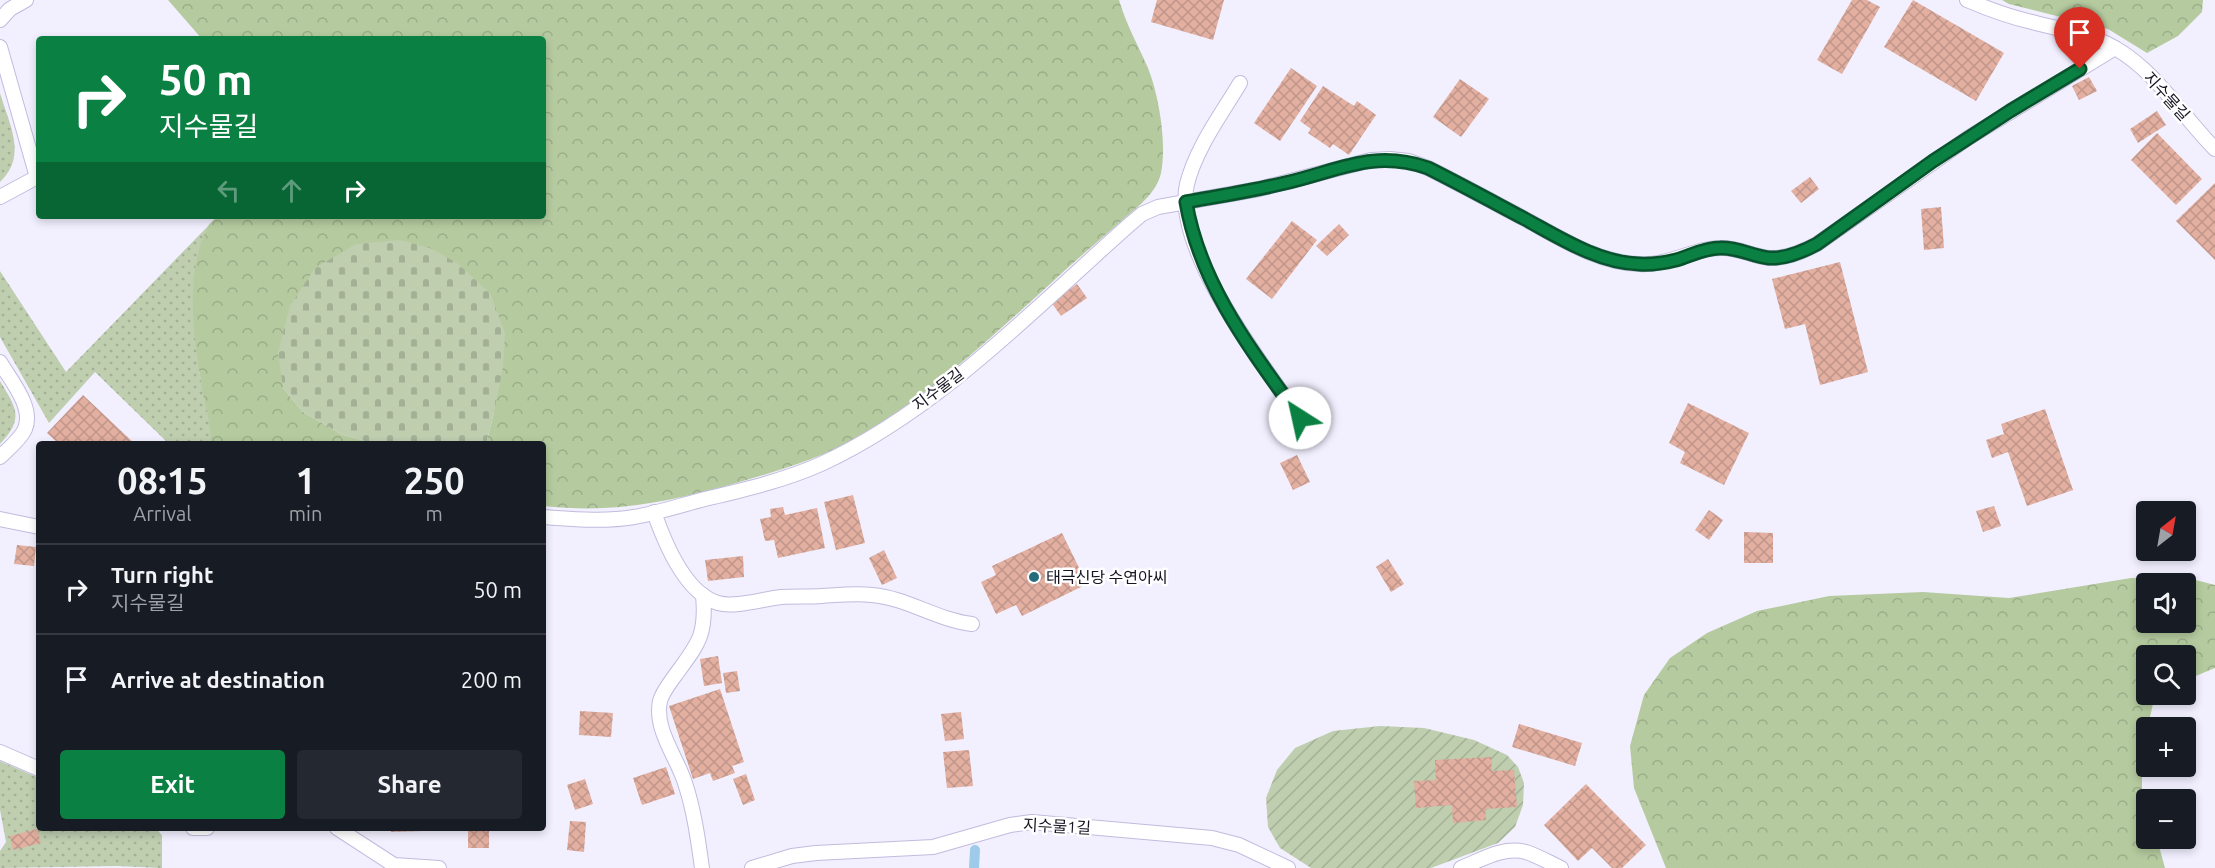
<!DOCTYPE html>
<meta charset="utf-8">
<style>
:root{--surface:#171b24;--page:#242831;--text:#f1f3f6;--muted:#9ea1a6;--line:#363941;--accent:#0b8043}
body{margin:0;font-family:Ubuntu,"Noto Sans KR",sans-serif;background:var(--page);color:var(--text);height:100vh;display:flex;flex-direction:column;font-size:22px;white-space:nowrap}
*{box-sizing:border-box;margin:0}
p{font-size:20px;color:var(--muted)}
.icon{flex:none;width:33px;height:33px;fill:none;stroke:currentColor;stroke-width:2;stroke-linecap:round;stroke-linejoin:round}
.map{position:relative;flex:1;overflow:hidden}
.details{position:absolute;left:36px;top:441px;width:510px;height:390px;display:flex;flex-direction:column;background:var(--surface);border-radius:6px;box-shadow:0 3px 9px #0003}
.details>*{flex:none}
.banner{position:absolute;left:36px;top:36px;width:510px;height:183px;border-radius:6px;box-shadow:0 3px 9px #0003;background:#0b8043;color:#fff;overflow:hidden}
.needle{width:39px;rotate:31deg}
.tools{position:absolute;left:2136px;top:501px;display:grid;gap:12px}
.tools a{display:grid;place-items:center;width:60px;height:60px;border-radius:6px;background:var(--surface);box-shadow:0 3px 9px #0003;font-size:30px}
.pin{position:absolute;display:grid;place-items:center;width:51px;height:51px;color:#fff;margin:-62px -26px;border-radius:50% 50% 50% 0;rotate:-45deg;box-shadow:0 0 6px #0007}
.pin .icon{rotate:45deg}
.me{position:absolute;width:66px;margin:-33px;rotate:325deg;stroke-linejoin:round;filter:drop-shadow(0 0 4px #0008)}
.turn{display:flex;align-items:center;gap:21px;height:126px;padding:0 24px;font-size:27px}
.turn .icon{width:78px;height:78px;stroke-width:2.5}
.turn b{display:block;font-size:42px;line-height:51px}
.lanes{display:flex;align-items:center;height:57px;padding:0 24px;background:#0003;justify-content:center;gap:30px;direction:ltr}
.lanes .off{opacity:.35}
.eta{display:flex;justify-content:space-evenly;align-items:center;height:102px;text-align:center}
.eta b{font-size:36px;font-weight:700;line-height:42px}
.button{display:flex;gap:12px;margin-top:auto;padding:12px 24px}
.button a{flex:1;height:69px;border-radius:6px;background:var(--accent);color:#fff;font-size:24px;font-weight:700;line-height:69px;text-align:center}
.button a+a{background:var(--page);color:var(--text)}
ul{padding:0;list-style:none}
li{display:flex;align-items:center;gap:18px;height:90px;padding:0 24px;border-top:2px solid var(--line)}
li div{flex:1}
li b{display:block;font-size:22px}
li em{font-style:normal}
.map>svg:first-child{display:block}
</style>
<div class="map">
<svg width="2215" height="868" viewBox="0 0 2215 868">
<defs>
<pattern id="grass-dots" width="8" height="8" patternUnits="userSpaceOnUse" patternTransform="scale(1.5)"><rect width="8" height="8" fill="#beceaf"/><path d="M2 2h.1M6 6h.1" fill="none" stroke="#a3b096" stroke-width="1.8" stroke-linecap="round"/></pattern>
<pattern id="forest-crowns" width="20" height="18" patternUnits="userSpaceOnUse" patternTransform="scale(1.5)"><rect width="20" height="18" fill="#b5cb9f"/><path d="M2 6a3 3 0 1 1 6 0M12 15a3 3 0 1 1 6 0" fill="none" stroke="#9bad89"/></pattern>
<pattern id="cemetery-stones" width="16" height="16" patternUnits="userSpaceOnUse" patternTransform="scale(1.5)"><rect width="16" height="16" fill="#beceaf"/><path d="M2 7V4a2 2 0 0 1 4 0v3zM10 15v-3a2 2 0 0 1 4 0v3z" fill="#a3b096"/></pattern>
<pattern id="garden-furrows" width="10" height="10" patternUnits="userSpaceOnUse" patternTransform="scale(1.5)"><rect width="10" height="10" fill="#beceaf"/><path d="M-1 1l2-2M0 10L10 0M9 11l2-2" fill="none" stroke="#a3b096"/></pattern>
<pattern id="building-cross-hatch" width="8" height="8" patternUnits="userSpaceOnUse" patternTransform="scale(1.5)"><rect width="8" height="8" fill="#e2afa0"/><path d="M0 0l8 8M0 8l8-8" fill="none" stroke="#c1968a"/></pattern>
</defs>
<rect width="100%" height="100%" fill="#f2f0ff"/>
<g fill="url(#grass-dots)">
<path d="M 0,93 C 9,124 28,156 0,182 Z"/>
<path d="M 207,227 L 198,254 L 195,326 L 200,376 L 211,425 L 211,444 L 169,444 L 95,372 L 49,423 L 0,337 L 0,271 L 66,372 Z"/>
<path d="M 0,381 C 16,408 25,418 0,444 Z"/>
<path d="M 0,761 L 39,778 L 39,828 L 155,828 L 162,835 L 162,868 L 116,866 L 0,868 L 0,851 L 6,842 L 0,810 Z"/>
</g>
<g fill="url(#forest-crowns)" fill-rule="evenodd">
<path d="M 168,0 L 1119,0 C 1126,24 1138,45 1148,68 C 1159,96 1167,143 1161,173 C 1158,186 1150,195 1141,204 C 1110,231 1079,257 1049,285 C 987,341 927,398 854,439 C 813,462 767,474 722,487 C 659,504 609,513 543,506 L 543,444 L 486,444 L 494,412 L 283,388 L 303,412 L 341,434 L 375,444 L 211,444 C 211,420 203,399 200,376 C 193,330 186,274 206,230 C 208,224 214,220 218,216 L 543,216 L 543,39 L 202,39 Z"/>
<path d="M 2002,0 L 2203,0 L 2202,12 L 2178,36 L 2147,53 L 2108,29 L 2009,4 Z"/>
<path d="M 2184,577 L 2215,585 L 2215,668 L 2186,680 L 2186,656 L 2146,656 L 2146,694 L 2155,695 L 2142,752 L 2142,788 L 2146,803 L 2146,838 L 2157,839 L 2165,868 L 1666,868 L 1634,788 L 1630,746 L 1644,695 L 1670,658 L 1707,633 L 1757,611 L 1829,596 L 1923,592 L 2009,598 L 2131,578 ZM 2146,584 L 2186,584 L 2186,622 L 2146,622 Z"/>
</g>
<path fill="url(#cemetery-stones)" d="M 400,240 L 430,248 L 457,263 L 490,293 L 505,333 L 503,367 L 494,412 L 486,444 L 375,444 L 341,434 L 303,412 L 283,388 L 278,352 L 290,306 L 315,268 L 356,244 Z"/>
<path fill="url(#garden-furrows)" d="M 1380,726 L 1424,728 L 1474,740 L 1507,755 L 1518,767 L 1524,783 L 1523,805 L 1515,827 L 1498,843 L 1431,868 L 1311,868 L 1280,848 L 1268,827 L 1266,798 L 1277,770 L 1295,748 L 1333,731 Z"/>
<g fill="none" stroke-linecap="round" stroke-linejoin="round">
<path stroke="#9fcbea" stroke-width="10" d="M 974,868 L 975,850"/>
</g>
<g fill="url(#building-cross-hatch)">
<path d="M 1157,0 L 1224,0 L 1213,40 L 1151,22 Z"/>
<path d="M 1852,0 L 1867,0 L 1880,7 L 1842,74 L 1817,60 Z"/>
<path d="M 1913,0 L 2004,53 L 1976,101 L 1884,47 Z"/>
<path d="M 1291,68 L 1317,86 L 1280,141 L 1254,123 Z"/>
<path d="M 2089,77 L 2097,91 L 2079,100 L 2072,86 Z"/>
<path d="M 1460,79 L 1489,99 L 1461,137 L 1433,117 Z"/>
<path d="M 1323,86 L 1354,106 L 1357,101 L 1376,115 L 1349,155 L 1333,144 L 1330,148 L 1308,133 L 1311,129 L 1300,121 Z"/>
<path d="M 2157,111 L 2166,125 L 2138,143 L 2130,129 Z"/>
<path d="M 2157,133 L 2202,179 L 2176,205 L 2131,160 Z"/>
<path d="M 1810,177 L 1819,189 L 1801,203 L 1791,191 Z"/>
<path d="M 2215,183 L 2215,260 L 2176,221 Z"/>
<path d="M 1941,207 L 1944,248 L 1924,250 L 1921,209 Z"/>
<path d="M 1292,221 L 1317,240 L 1272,299 L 1246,279 Z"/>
<path d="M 1339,224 L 1349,235 L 1327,256 L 1316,246 Z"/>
<path d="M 1840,262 L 1868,372 L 1820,385 L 1805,324 L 1785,329 L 1772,279 Z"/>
<path d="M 1077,284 L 1087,298 L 1061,316 L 1051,302 Z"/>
<path d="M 83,395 L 135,444 L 59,444 L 47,433 Z"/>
<path d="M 1688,403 L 1749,433 L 1724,485 L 1680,463 L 1685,452 L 1669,443 Z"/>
<path d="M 2045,409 L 2073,490 L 2027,506 L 2008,452 L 1992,458 L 1986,440 L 2004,434 L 2001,424 Z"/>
<path d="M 1297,455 L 1310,482 L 1293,490 L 1280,463 Z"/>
<path d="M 853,495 L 865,543 L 836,550 L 824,502 Z"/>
<path d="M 1994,506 L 2001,526 L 1983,532 L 1976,511 Z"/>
<path d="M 783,507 L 785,515 L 817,508 L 825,548 L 778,558 L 774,540 L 765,541 L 760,519 L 771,517 L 770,509 Z"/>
<path d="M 1709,510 L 1723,520 L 1709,540 L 1695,530 Z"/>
<path d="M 1744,532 L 1773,533 L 1773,563 L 1744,563 Z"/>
<path d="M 1062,533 L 1087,584 L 1022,616 L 1016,605 L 996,614 L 981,582 L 996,575 L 992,566 Z"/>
<path d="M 17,545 L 36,547 L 34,566 L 14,564 Z"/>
<path d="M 884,550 L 897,578 L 882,585 L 869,558 Z"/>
<path d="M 743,556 L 744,577 L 708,581 L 705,560 Z"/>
<path d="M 1388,559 L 1404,584 L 1391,592 L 1376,567 Z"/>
<path d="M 718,656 L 722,683 L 704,686 L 700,659 Z"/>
<path d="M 737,671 L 740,691 L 726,693 L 723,673 Z"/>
<path d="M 720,689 L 744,762 L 732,766 L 735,773 L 713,781 L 710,773 L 693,779 L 669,706 Z"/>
<path d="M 580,711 L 613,713 L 611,737 L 579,735 Z"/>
<path d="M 961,712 L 964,739 L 945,741 L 941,714 Z"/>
<path d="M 1519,724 L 1582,743 L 1575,766 L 1512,747 Z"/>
<path d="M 969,750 L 973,786 L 947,788 L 943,752 Z"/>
<path d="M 1491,757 L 1492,771 L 1514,770 L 1517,807 L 1485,809 L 1486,820 L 1453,823 L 1452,805 L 1416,808 L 1414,781 L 1436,780 L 1435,760 Z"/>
<path d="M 666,767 L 675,794 L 642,805 L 633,778 Z"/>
<path d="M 746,774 L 755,800 L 743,805 L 733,779 Z"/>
<path d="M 585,779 L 593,804 L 575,810 L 567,785 Z"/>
<path d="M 1586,784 L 1646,845 L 1622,868 L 1612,868 L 1592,848 L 1578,861 L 1544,825 Z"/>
<path d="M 570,821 L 586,822 L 584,852 L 567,850 Z"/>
<path d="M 391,828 L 422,828 L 423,831 L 391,832 Z"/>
<rect x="468" y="828" width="21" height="20"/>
<path d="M 37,829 L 41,843 L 13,850 L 10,836 Z"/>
</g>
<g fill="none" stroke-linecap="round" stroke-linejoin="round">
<defs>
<g id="service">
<path d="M 1967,0 C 1988,9 2010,17 2032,22 C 2060,30 2090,33 2115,48 C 2157,72 2182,116 2215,149"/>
<path d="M 0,20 L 10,9 L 26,0"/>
<path d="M 0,47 L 37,177"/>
<path d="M 1240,83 C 1221,115 1196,148 1187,184 C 1172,248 1264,367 1300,418"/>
<path d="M 0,197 L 39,176"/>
<path d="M 0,362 C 11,381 34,407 25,429 C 20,440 8,449 0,457"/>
<path d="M 654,512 C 664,541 685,593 718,603 C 734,608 763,599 781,597 C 794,596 808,597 822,596 C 838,595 856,593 872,595 C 907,598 937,620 972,624"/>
<path d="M 543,517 C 573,519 604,522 634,517 C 659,513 684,504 709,498 C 747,489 785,480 821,464 C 938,410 1034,309 1129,225 L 1142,214 L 1158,207 L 1259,189 L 1371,160 L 1390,159 L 1409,161 L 1428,168 C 1460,184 1493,202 1525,219 C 1560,238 1598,263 1639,264 C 1670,266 1693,248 1720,248 C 1737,247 1752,256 1769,258 C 1786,259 1802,252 1817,244 L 1968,138 L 2115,48"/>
<path d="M 0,519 L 39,527"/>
<path d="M 0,752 L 39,769"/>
<path d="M 193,828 L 207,828"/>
<path d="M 337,828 L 394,865 L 439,868"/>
<path d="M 702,868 C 698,839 694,810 685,783 C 677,757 654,730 660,701 C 662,693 669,684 674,677 C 697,645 707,637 703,595"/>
<path d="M 752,868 L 792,856 L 816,853 L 933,847 L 1010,825 L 1032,822 L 1212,838 L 1239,845 L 1288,868"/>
<path d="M 1461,868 C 1481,860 1503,846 1526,852 C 1538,856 1550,863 1561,868"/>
</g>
</defs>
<use href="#service" stroke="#c1bbde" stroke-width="16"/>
<use href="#service" stroke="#fff" stroke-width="14"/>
</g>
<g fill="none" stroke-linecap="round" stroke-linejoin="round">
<defs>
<path id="route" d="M 1300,418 C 1252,351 1200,285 1186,202 C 1219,196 1252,191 1285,183 C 1338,171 1373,149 1428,168 C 1460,184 1493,202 1525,219 C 1560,238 1599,263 1639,264 C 1651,265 1664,263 1676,260 C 1690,256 1704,248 1720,248 C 1737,247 1752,256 1769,258 C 1786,259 1802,252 1817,244 L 1933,161 L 2010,111 L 2080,69"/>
</defs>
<use href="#route" stroke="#07532c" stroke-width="15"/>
<use href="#route" stroke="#0b8043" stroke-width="10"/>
</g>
<circle fill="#276c7b" stroke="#fff" stroke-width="2" cx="1034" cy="577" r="6"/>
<g text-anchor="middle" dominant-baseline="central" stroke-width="5" stroke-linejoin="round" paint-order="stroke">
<g font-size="16" fill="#171421" stroke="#fff">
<text transform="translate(2167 96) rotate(48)">지수물길</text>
<text transform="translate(938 389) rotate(-37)">지수물길</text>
<text transform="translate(1057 826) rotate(3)">지수물1길</text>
</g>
<g font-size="16" fill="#171421" stroke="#fff" text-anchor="start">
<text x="1046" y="577">태극신당 수연아씨</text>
</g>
</g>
</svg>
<div class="tools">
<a><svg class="needle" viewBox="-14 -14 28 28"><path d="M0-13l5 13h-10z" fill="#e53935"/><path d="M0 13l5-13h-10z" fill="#9ea1a6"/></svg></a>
<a><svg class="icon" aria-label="sound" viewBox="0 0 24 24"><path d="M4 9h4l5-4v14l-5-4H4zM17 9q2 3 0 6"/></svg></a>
<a><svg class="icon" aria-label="search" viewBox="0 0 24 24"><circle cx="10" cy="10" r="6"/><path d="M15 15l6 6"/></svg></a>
<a>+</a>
<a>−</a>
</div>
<div class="pin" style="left:2080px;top:69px;background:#d93025"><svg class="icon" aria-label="arrive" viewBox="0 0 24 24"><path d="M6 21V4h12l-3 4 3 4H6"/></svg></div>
<svg class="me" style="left:1300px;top:418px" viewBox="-20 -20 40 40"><circle r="19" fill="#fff"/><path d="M0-13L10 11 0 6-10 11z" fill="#0b8043"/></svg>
<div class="banner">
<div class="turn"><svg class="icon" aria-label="right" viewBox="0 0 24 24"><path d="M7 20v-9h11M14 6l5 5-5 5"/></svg><div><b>50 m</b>지수물길</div></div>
<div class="lanes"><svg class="icon off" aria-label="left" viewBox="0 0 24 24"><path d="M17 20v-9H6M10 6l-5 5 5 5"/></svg><svg class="icon off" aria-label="ahead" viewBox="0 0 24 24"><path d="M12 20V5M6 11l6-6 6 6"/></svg><svg class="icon" aria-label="right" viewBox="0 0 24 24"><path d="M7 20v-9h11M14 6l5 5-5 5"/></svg></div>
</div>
<section class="details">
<div class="eta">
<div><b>08:15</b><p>Arrival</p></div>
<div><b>1</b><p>min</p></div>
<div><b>250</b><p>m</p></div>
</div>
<ul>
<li><svg class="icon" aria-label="right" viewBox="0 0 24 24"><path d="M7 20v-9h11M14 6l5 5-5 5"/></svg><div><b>Turn right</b><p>지수물길</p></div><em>50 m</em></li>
<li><svg class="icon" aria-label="arrive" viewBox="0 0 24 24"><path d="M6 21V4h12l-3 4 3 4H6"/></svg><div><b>Arrive at destination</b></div><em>200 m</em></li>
</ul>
<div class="button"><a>Exit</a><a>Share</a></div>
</section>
</div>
